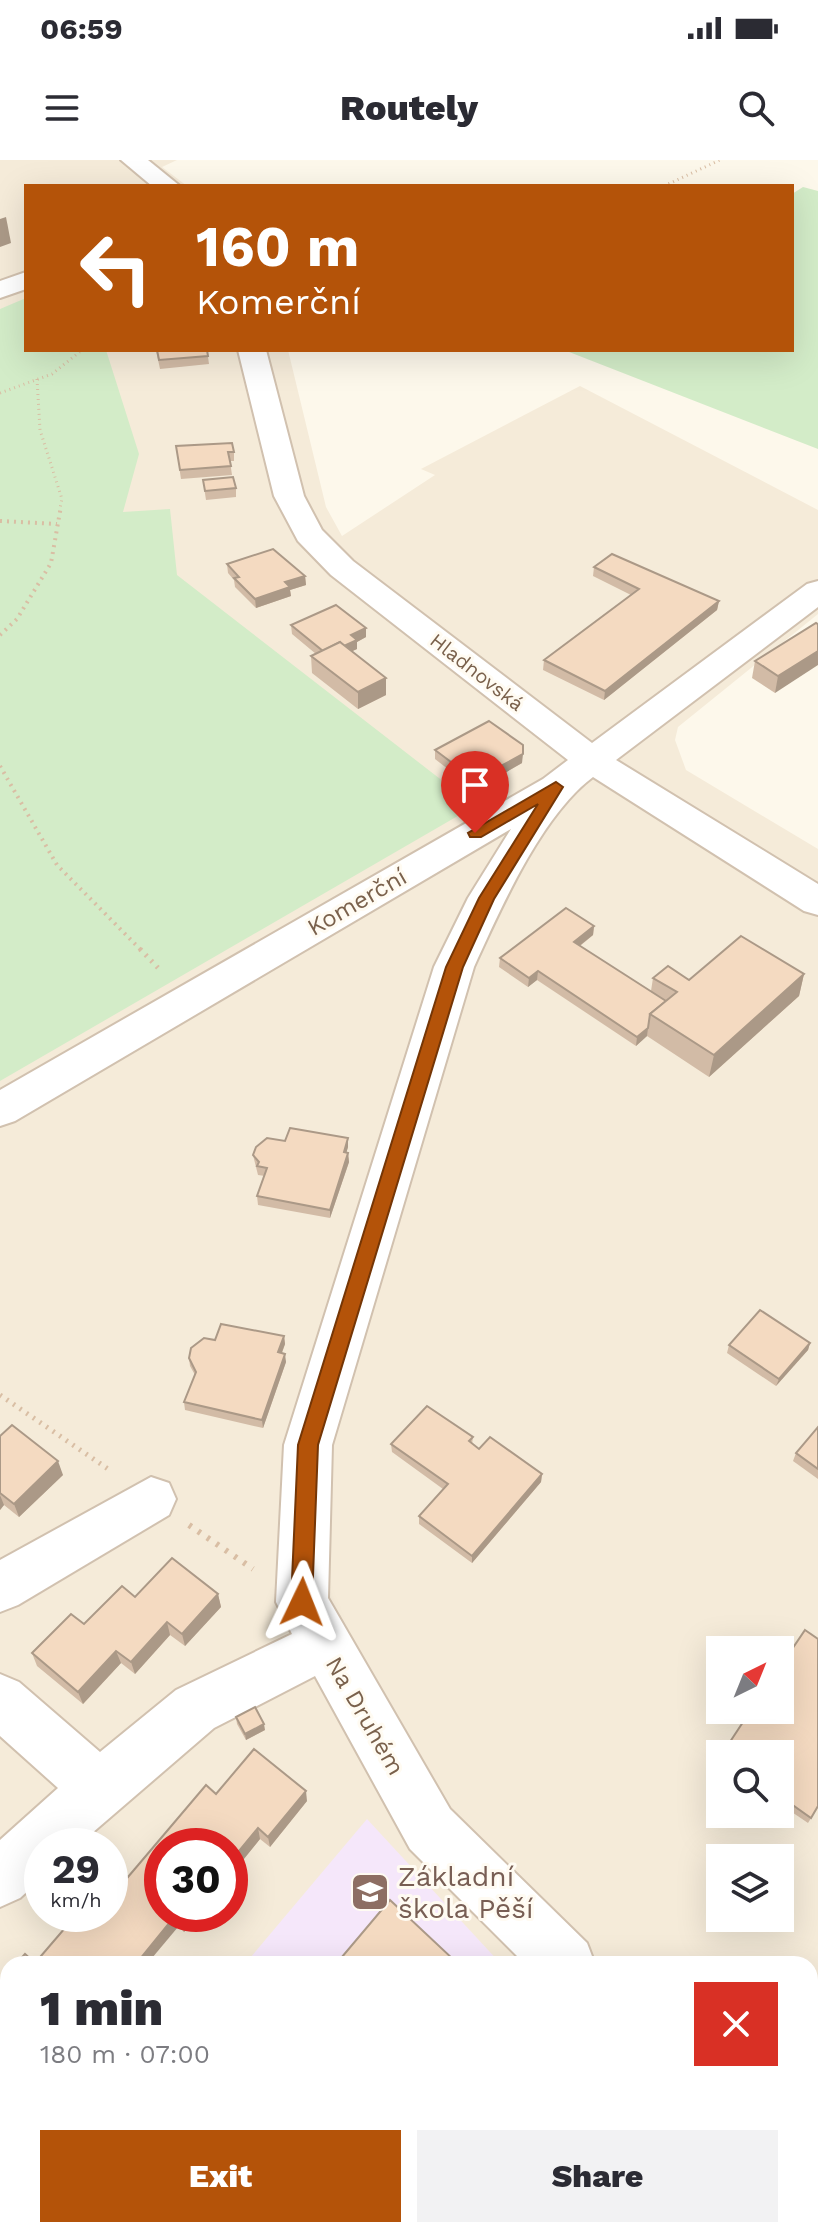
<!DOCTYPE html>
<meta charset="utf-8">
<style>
:root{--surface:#fff;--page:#f2f2f3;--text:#2b2b33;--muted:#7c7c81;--accent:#b45309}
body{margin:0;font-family:"Work Sans",sans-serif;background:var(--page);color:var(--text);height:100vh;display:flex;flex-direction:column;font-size:30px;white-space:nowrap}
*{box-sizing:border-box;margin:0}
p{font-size:26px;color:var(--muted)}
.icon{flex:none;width:44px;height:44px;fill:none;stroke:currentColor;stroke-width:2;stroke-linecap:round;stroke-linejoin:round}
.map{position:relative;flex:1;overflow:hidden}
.details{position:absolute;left:0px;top:1796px;width:818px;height:282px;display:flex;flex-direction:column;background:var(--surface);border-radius:24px 24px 0 0;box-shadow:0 8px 32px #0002}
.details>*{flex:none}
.top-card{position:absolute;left:24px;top:24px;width:770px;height:168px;border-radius:0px;box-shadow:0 8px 32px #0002;background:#b45309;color:#fff;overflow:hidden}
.needle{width:52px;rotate:43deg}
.buttons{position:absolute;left:706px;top:1476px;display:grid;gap:16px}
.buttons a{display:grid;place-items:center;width:88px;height:88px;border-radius:0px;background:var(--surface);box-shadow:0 8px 32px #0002;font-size:40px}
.speed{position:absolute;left:24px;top:1668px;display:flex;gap:16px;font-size:40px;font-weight:700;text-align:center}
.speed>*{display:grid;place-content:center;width:104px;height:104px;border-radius:50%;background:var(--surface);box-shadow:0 8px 32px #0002;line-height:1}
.speed small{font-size:20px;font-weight:400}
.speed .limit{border:12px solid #d22;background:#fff;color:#111}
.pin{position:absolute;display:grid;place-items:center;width:68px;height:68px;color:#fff;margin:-82px -34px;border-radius:50% 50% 50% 0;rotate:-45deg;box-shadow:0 0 8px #0007}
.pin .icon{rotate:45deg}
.me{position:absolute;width:88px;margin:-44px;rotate:2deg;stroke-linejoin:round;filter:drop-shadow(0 0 6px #0008)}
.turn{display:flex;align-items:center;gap:28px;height:168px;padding:0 40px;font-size:36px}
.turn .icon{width:104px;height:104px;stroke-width:2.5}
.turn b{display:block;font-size:56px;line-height:68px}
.round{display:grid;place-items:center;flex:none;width:84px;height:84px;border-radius:0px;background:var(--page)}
.overview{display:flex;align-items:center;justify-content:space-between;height:136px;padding:0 40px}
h1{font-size:48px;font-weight:800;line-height:60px}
.primary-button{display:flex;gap:16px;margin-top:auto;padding:16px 40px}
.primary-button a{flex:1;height:92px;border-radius:0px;background:var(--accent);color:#fff;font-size:32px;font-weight:800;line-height:92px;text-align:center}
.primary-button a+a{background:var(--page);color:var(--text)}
.status{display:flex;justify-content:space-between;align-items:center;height:56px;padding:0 40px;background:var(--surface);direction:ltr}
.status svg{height:22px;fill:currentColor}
header{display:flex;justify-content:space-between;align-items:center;height:104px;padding:0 40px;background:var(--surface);font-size:36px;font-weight:800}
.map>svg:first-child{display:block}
</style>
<div class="status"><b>06:59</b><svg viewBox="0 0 49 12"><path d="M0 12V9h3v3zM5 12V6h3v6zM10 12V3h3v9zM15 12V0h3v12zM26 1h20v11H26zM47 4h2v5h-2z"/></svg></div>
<header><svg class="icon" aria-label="menu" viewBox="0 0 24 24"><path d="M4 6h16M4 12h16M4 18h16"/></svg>Routely<svg class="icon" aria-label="search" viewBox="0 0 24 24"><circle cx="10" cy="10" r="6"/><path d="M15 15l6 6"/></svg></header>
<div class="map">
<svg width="818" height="2077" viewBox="0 0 818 2077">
<rect width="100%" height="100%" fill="#fdf8eb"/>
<path fill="#f5ebd9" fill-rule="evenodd" d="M 0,0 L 177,0 L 162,7 L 187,26 L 26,26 L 26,190 L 288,190 L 326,347 L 342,376 L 435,315 L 421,309 L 580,226 L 818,350 L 818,454 L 678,567 L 675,580 L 686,610 L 818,689 L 818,2077 L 0,2077 ZM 720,1490 L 780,1490 L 780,1550 L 720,1550 ZM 720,1594 L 780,1594 L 780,1654 L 720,1654 ZM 42,1686 L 110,1686 L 110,1754 L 42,1754 ZM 162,1686 L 230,1686 L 230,1754 L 162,1754 ZM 720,1698 L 780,1698 L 780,1758 L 720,1758 ZM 8,1804 L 810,1804 L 810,2070 L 8,2070 Z"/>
<g fill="#f5e7fa">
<path d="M 367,1659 L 501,1804 L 245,1804 Z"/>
<path d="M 22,2070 L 627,2070 L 622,2077 L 16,2077 Z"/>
</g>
<g fill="#d3ecc8">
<path d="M 803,27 L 818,31 L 818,289 L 564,190 L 792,190 L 792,34 Z"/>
<path d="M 26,138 L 26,190 L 106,190 L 139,294 L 123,352 L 170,349 L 177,415 L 475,646 L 0,921 L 0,149 Z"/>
</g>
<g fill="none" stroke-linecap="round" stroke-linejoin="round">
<defs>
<path id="service" d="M 818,1826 L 818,1867 L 810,1870 L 810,1829 Z"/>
<g id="minor">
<path d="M 121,0 L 148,0 L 180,26 L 152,26 Z"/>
<path d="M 26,112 L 26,129 L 0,138 L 0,121 Z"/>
<path d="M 238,190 L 266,190 L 304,336 L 322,370 L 353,401 L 592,583 L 807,424 L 818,421 L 818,447 L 616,600 L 818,724 L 818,755 L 804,751 L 593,617 C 541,656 501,748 474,807 L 332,1285 L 328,1438 L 450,1649 L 587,1783 L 595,1804 L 525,1804 L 410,1689 L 315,1516 L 214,1568 L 77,1686 L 42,1686 L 42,1718 L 20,1738 L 0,1747 L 0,1680 L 58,1628 L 0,1576 L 0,1514 L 19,1522 L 100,1592 L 176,1530 L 292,1474 L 276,1442 L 284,1285 L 434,807 L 468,738 L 511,669 L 15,961 L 0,966 L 0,930 L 543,619 L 568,600 L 331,415 L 298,381 L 274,336 Z"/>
<path d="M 151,1317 L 169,1323 L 176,1339 L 169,1355 L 18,1445 L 0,1452 L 0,1400 Z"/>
<path d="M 643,2070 L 709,2070 L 706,2077 L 640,2077 Z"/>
</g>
</defs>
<use href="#service" stroke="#d1c1af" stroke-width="4"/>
<use href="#minor" stroke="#d1c1af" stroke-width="4"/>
<g stroke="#d9bea4" stroke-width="3" stroke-dasharray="1 4" stroke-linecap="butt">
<path d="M 664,26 L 720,0"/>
<path d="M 37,219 L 40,270 L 62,339 L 60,348"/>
<path d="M 0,233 L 52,214 L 82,190"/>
</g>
<g stroke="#d9bea4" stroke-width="4" stroke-dasharray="2 5" stroke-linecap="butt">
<path d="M 0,361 L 57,364"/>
<path d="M 0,475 L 17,459 L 51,403 L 61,346"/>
<path d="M 0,606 L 57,705 L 142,791"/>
</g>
<g stroke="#d9bea4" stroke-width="5" stroke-dasharray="2 6" stroke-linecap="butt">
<path d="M 140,789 L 160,810"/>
<path d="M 0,1235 L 111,1311"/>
</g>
<path stroke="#d9bea4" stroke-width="6" stroke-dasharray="3 8" stroke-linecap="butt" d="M 189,1365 L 253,1409"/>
<use href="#service" fill="#fff" fill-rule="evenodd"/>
<use href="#minor" fill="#fff" fill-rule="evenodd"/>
</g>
<g fill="#d2bba6">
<path d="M 156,190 L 207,190 L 209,204 L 160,209 Z"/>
<path d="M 176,286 L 234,292 L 234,301 L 230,301 L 232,315 L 181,319 Z"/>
<path d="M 203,320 L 236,328 L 236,337 L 206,340 Z"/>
<path d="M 227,404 L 305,416 L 306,425 L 290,430 L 291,436 L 256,448 L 235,427 L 234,420 L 228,413 Z"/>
<path d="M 594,407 L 719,441 L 717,450 L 604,540 L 543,510 L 544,500 L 631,435 L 593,416 Z"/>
<path d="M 816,463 L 775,533 L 752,518 L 755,501 Z"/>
<path d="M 291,465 L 366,477 L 357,482 L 357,489 L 352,491 L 386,518 L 386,535 L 358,549 L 312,513 L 311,496 L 316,494 L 292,474 Z"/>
<path d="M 435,590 L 522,603 L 475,630 L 435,599 Z"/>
<path d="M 594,766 L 593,775 L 580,786 L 651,831 L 653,818 L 689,820 L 804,814 L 799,836 L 709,917 L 647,876 L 636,886 L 537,820 L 528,827 L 499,807 L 500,798 Z"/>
<path d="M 285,981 L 348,987 L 346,993 L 348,993 L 349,1002 L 330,1058 L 258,1045 L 257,1036 L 265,1016 L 258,1015 L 253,995 Z"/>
<path d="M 284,1176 L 285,1184 L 282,1193 L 286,1202 L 263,1268 L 185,1250 L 184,1242 L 195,1215 L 190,1206 L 189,1198 L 215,1180 Z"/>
<path d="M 810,1183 L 808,1190 L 776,1226 L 727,1193 L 729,1185 Z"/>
<path d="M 818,1267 L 818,1319 L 793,1301 L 796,1293 Z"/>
<path d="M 0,1276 L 63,1315 L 19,1357 L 4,1345 L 0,1350 Z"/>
<path d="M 473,1277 L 472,1284 L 479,1289 L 542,1314 L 541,1322 L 472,1403 L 419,1364 L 419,1356 L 443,1329 L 392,1292 L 391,1284 Z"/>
<path d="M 218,1434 L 221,1447 L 185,1486 L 170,1475 L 135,1514 L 121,1503 L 83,1544 L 37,1506 L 32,1493 L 135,1437 Z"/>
<path d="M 236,1557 L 265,1570 L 246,1580 L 237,1564 Z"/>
<path d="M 780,1594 L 818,1647 L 808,1663 L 780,1644 Z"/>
<path d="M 216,1634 L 307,1641 L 270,1687 L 260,1679 L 230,1716 L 230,1686 L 199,1754 L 184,1772 L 128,1717 Z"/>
</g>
<g fill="#ab9987">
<path d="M 6,57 L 11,83 L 0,87 L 0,59 Z"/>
<path d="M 305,416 L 306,425 L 290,430 L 291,436 L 256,448 L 255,439 L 285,422 Z"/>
<path d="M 719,441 L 717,450 L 604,540 L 605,531 Z"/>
<path d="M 366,468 L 366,477 L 357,482 L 357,489 L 327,503 L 351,475 Z"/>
<path d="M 818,491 L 818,505 L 775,533 L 778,516 Z"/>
<path d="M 386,518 L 386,535 L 358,549 L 358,532 Z"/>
<path d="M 523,594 L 522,603 L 475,630 L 475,620 Z"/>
<path d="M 594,766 L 593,775 L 573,791 L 574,782 Z"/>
<path d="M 538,811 L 537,820 L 528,827 L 529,818 Z"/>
<path d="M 804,814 L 799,836 L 709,917 L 714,895 Z"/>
<path d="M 648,868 L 647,876 L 636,886 L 637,877 Z"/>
<path d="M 348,978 L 348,987 L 344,1001 L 344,992 Z"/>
<path d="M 348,993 L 349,1002 L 330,1058 L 330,1050 Z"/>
<path d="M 284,1176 L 285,1184 L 279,1200 L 278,1192 Z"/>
<path d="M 810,1183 L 808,1190 L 776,1226 L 779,1219 Z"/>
<path d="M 285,1194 L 286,1202 L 263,1268 L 262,1260 Z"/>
<path d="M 58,1301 L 63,1315 L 19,1357 L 14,1344 Z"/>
<path d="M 542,1314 L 541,1322 L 472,1403 L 472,1396 Z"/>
<path d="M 0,1335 L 4,1345 L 0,1350 Z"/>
<path d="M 218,1434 L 221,1447 L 185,1486 L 182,1474 Z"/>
<path d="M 167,1462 L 170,1475 L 135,1514 L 131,1502 Z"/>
<path d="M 116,1491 L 121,1503 L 83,1544 L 78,1532 Z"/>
<path d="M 264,1564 L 265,1570 L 246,1580 L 245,1574 Z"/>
<path d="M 306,1631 L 307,1641 L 270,1687 L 268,1677 Z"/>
<path d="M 258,1668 L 260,1679 L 230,1716 L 230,1702 Z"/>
<path d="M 188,1754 L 199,1754 L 184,1772 L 181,1762 Z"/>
<path d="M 174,1757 L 178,1767 L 147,1804 L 136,1804 Z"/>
<path d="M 8,1935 L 8,1950 L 0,1960 L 0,1945 Z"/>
</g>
<g fill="#f4dac1" stroke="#ab9987" stroke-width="2">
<path d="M 157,190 L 207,190 L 208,196 L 159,200 Z"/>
<path d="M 232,283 L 234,292 L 228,292 L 231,306 L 180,310 L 176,286 Z"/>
<path d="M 233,317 L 236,328 L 205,331 L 203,320 Z"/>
<path d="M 273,389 L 305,416 L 285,422 L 290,427 L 255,439 L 234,418 L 239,417 L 227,404 Z"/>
<path d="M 612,394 L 719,441 L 605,531 L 544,500 L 639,429 L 594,407 Z"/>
<path d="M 336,445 L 366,468 L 351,475 L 357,480 L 344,486 L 340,482 L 323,491 L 291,465 Z"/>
<path d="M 816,463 L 818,464 L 818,491 L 778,516 L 755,501 Z"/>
<path d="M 340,482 L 386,518 L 358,532 L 311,496 Z"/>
<path d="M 489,561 L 523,585 L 523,594 L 475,620 L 435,590 Z"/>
<path d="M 566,748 L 594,766 L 574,782 L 666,841 L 650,854 L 648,868 L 637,877 L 538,811 L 529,818 L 500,798 Z"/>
<path d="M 741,776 L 804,814 L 714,895 L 650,854 L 677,832 L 653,818 L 668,806 L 689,820 Z"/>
<path d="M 290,968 L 348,978 L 344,992 L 348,993 L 330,1050 L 257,1036 L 267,1008 L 257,1006 L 259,1002 L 253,995 L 256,987 L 267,978 L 285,981 Z"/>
<path d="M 760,1150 L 810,1183 L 779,1219 L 729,1185 Z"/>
<path d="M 221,1164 L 284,1176 L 278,1192 L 285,1194 L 262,1260 L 184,1242 L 196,1212 L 189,1198 L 191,1188 L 204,1178 L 215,1180 Z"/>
<path d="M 427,1246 L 473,1277 L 469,1281 L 479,1289 L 490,1277 L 542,1314 L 472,1396 L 419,1356 L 448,1324 L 391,1284 Z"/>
<path d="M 12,1265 L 58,1301 L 14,1344 L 0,1333 L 0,1276 Z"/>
<path d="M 818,1267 L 818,1309 L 796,1293 Z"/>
<path d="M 172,1398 L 218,1434 L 182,1474 L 167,1462 L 131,1502 L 116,1491 L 78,1532 L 32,1493 L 71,1454 L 84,1464 L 122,1426 L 135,1437 Z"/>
<path d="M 805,1470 L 818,1479 L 818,1646 L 811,1658 L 780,1636 L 780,1594 L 722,1594 L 751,1550 L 780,1550 L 780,1507 Z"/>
<path d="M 255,1547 L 264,1564 L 245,1574 L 236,1557 Z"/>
<path d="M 254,1589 L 306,1631 L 268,1677 L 258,1668 L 230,1702 L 230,1686 L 162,1686 L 162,1754 L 188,1754 L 181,1762 L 174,1757 L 136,1804 L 16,1804 L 25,1794 L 35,1803 L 77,1754 L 110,1754 L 110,1715 L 117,1707 L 128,1717 L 206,1625 L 216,1634 Z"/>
<path d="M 390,1740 L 454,1800 L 451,1804 L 336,1804 Z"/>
<path d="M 8,1813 L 8,1935 L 0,1945 L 0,1823 Z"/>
<path d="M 151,2070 L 271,2070 L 266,2077 L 145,2077 Z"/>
</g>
<path fill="#b45309" stroke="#753606" stroke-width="2" d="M 556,622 L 563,627 L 494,739 L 463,807 L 318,1285 L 312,1442 L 309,1450 L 302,1452 L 294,1450 L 291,1442 L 298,1285 L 446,807 L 479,738 L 538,644 L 481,677 L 470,677 L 468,673 Z"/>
<defs>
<symbol id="school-square" viewBox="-11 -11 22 22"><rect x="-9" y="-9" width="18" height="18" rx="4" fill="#8d6e63" stroke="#fffbf2"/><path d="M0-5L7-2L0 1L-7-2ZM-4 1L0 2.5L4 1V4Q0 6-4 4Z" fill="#fff"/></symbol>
</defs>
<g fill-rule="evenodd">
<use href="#school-square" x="348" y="1710" width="44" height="44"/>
</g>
<g text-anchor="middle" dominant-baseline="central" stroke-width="6" stroke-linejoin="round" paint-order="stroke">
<g font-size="20" fill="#7a614c" stroke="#fffbf2">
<text transform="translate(477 512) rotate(38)">Hladnovská</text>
</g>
<g font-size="24" fill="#7a614c" stroke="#fffbf2">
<text transform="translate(357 742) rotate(-30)">Komerční</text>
<text transform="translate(365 1556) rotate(60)">Na Druhém</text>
</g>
<g font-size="28" fill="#785e54" stroke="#fffbf2" text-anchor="start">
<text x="398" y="1716">Základní<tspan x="398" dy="32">škola Pěší</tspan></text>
</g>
</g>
</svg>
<div class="buttons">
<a><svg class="needle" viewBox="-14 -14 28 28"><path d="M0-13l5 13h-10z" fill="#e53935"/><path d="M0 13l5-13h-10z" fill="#7c7c81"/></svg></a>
<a><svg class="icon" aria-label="search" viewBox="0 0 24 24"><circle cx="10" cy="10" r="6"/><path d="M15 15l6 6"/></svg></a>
<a><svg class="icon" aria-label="layers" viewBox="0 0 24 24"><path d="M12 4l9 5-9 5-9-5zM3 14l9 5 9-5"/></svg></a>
</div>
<div class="speed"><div>29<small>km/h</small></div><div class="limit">30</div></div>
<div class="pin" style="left:475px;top:673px;background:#d93025"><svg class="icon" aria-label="arrive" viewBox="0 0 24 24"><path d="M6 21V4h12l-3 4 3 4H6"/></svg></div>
<svg class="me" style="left:302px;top:1442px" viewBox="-20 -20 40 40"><path d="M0-17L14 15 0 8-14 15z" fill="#b45309" stroke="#fff" stroke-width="4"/></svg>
<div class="top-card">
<div class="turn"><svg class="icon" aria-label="left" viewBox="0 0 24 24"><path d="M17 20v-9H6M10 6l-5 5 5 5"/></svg><div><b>160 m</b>Komerční</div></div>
</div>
<section class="details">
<div class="overview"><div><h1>1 min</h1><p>180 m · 07:00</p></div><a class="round" style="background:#d93025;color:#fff"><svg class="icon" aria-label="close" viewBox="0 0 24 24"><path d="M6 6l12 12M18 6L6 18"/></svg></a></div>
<div class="primary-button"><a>Exit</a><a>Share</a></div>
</section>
</div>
